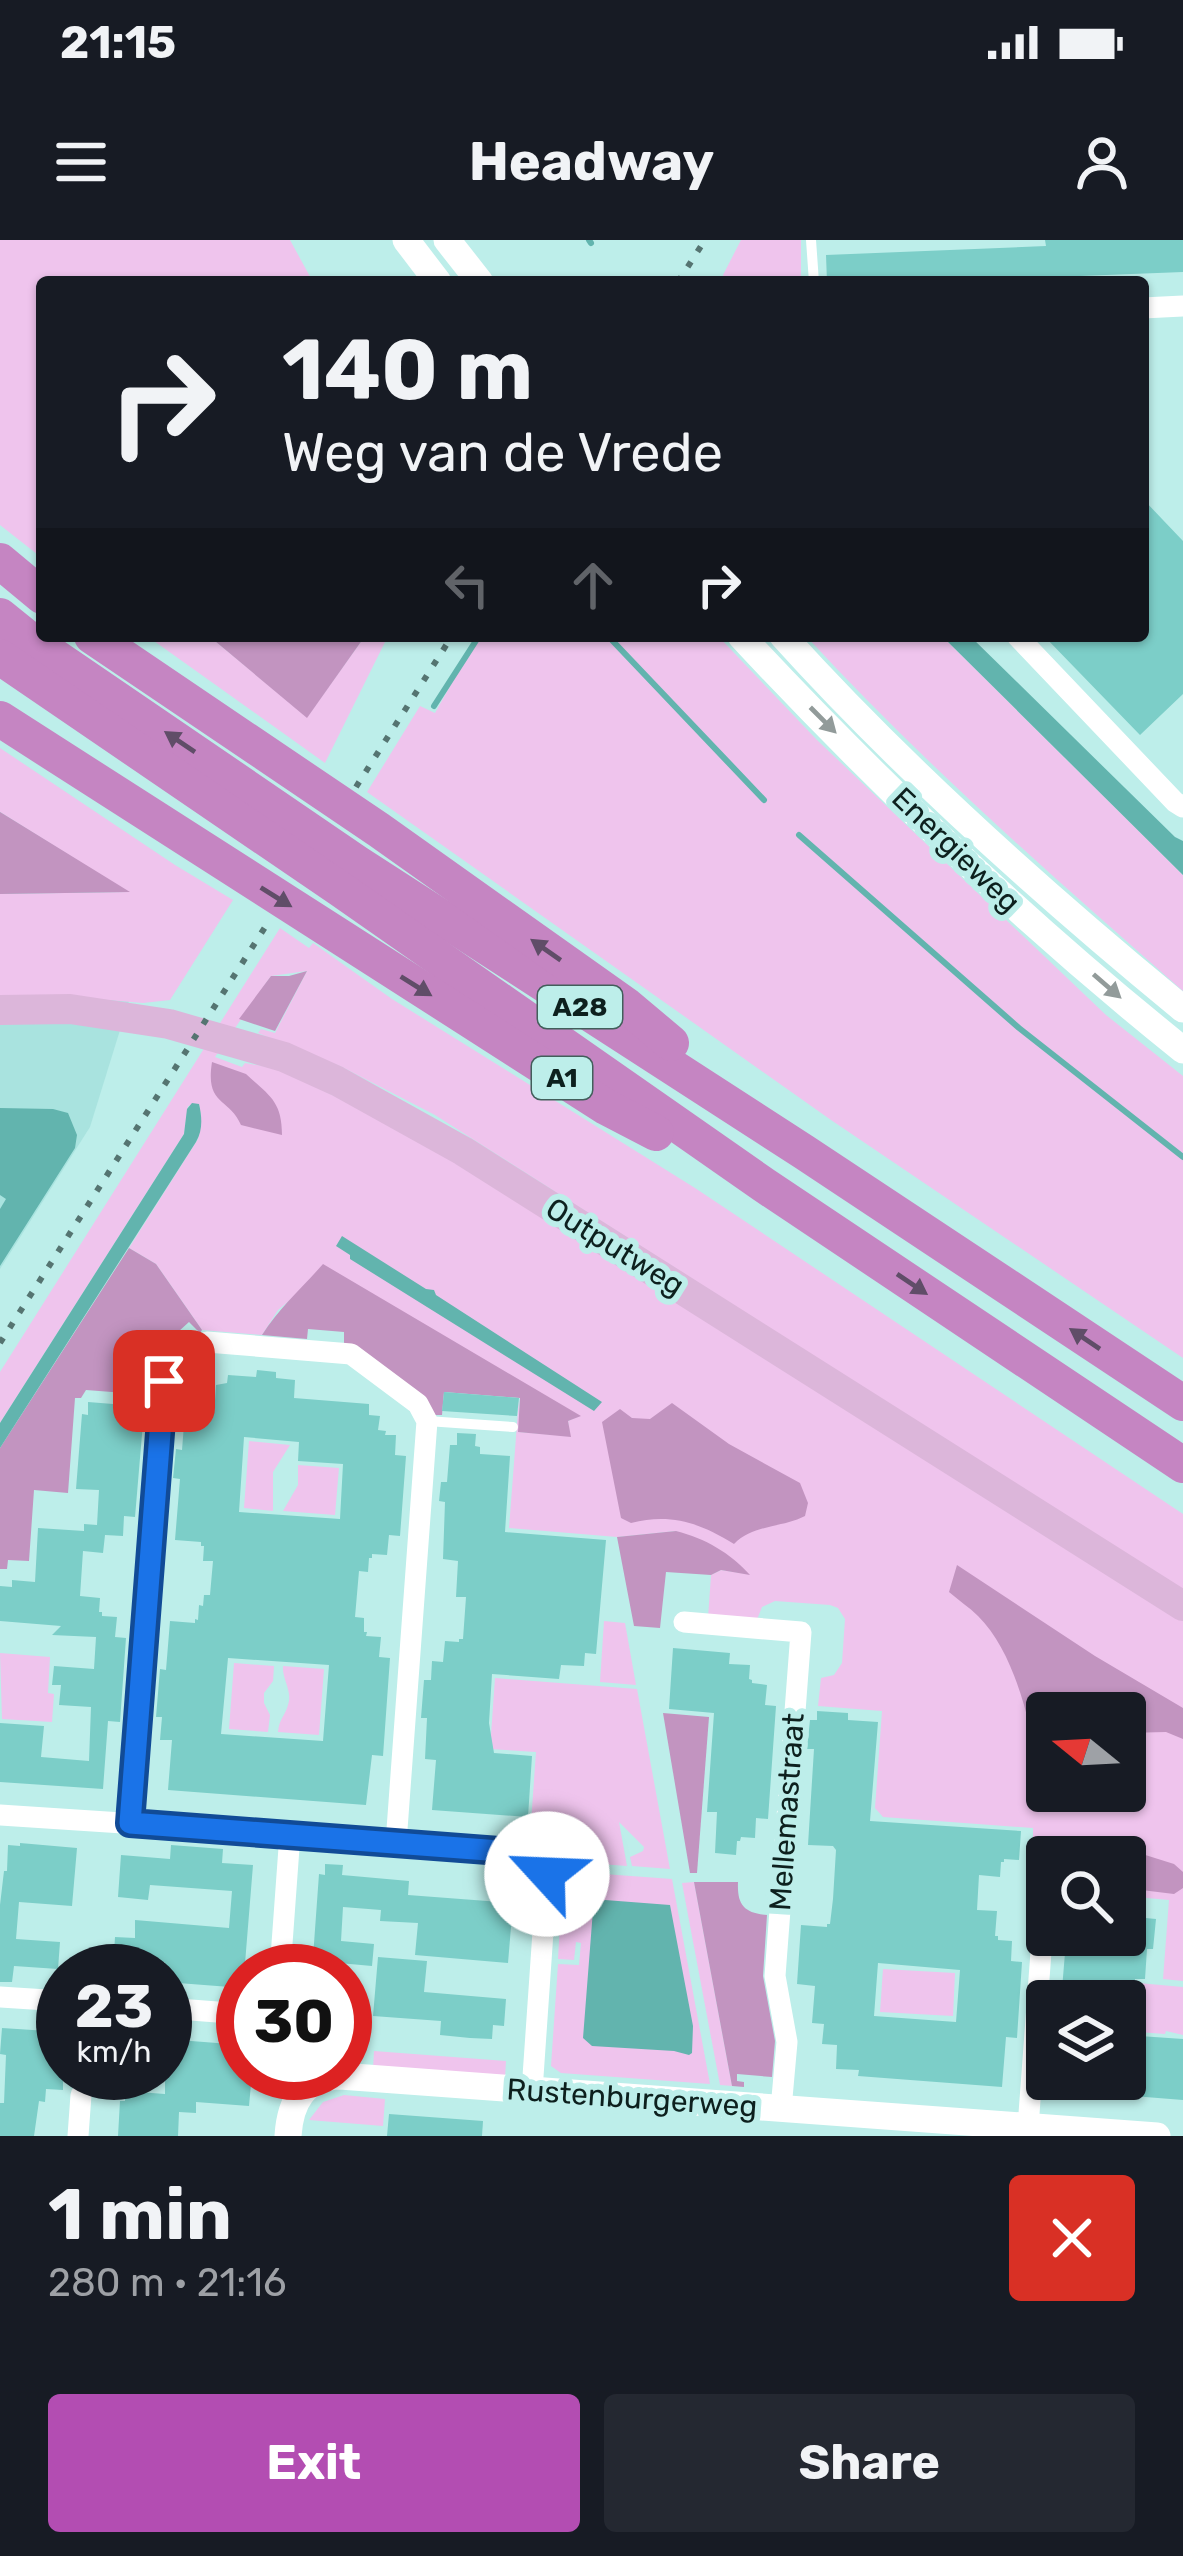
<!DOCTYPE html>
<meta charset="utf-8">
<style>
:root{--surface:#171b24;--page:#242831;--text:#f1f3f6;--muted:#9ea1a6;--accent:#b34db2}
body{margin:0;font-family:Rubik,sans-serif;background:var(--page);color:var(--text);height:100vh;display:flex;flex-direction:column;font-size:45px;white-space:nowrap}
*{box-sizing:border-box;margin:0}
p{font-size:39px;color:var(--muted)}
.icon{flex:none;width:66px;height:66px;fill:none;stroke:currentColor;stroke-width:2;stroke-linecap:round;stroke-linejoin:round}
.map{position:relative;height:1896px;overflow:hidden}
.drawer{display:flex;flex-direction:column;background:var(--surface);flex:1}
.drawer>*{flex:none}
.hud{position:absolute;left:36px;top:36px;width:1113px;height:366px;border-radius:12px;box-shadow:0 3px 9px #0004;background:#171b24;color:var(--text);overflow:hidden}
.needle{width:78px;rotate:288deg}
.controls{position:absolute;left:1026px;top:1452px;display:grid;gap:24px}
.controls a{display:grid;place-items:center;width:120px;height:120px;border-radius:12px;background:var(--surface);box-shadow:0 3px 9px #0004;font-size:60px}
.speed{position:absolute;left:36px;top:1704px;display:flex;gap:24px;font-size:60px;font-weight:700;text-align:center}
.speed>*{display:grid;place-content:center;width:156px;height:156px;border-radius:50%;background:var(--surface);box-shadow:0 3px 9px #0004;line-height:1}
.speed small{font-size:30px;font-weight:400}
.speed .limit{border:18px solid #d22;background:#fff;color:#111}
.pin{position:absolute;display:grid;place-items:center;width:102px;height:102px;color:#fff;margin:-51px;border-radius:24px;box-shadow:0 6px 18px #0006}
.me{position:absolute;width:132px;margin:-66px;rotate:295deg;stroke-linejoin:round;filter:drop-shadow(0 0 9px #0008)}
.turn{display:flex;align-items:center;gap:42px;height:252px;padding:0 48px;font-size:54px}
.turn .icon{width:156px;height:156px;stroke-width:2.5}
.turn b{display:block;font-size:84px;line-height:102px}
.lanes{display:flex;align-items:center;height:114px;padding:0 48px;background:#0003;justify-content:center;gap:60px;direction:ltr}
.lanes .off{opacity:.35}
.round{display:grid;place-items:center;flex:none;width:126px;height:126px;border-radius:12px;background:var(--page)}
.overview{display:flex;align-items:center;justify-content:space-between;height:204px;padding:0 48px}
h1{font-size:72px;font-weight:700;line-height:90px}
.button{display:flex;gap:24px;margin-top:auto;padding:24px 48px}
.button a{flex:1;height:138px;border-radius:12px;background:var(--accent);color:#fff;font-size:48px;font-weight:700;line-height:138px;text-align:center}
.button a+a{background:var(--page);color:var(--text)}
.status{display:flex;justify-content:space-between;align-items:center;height:84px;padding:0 60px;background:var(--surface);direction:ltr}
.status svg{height:33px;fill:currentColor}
header{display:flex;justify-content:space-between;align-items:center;height:156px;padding:0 48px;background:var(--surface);font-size:54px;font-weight:700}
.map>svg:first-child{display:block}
</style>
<div class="status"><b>21:15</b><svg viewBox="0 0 49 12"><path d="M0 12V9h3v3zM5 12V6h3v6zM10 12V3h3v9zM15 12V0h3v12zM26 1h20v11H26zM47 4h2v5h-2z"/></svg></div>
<header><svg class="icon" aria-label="menu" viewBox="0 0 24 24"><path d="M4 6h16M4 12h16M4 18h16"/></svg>Headway<svg class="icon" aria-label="person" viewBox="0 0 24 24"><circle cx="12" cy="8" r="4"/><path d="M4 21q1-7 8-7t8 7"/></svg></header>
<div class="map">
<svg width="1183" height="1896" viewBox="0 0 1183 1896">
<rect width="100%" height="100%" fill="#bdeeea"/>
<path fill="#a9e3df" d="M 0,544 L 160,661 L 90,887 L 0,1029 Z"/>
<g fill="#efc4ed" fill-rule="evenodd">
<path d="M 0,0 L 290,0 L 313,42 L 42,42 L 42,318 L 0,285 Z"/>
<path d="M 741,0 L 801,0 L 801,42 L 726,42 L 723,35 Z"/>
<path d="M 147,396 L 209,396 L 307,477 L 365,396 L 388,396 L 325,523 Z"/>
<path d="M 478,396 L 718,396 L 817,500 L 1106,775 L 1183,836 L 1183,1118 L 831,880 L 367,552 L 420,466 L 435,473 Z"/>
<path d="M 806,396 L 942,396 L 1183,635 L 1183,751 C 1053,637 923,523 806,396 Z"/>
<path d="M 0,508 L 175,625 L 233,660 L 170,760 L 143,763 L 95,759 L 0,761 L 0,654 L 128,652 L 0,572 Z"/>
<path d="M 280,688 L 309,708 L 313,703 L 392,759 L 695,948 L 1183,1274 L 1183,1352 L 435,875 L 342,827 L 258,793 L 261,789 L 275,793 L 307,731 L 271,736 L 215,817 L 242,827 L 245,823 L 279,829 L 404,890 L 1183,1380 L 1183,1741 L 1163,1739 L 1169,1660 L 1125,1656 L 1125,1617 L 1075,1617 L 1075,1611 L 1033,1607 L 1033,1588 L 883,1577 L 875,1568 L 882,1471 L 818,1466 L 821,1438 L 834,1435 L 842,1423 L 845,1379 L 838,1368 L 830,1365 L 775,1361 L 762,1367 L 756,1382 L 708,1378 L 711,1335 L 721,1330 L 748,1334 L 676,1291 L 617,1297 L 509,1288 L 519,1158 L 519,1192 L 570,1196 L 568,1181 L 579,1176 L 296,1055 L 278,1070 L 262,1095 L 202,1090 L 156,1024 L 129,1008 L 198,899 L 201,876 L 199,864 L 188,866 L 184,894 L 0,1183 L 0,1132 ZM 1047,1473 L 1125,1473 L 1125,1551 L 1047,1551 Z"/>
<path d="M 249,1201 L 290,1205 L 273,1232 L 273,1271 L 244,1268 Z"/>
<path d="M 298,1225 L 339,1228 L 335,1275 L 283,1271 L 298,1245 Z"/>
<path d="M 604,1381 L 625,1383 L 636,1445 L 600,1442 Z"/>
<path d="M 0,1413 L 50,1417 L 48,1453 L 54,1454 L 52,1482 L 2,1479 Z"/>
<path d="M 234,1423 L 274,1426 L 273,1441 L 264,1453 L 264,1463 L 270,1475 L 268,1492 L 229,1489 Z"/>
<path d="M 283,1426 L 324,1429 L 319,1495 L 278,1492 C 279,1479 285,1476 288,1465 C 293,1452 282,1439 283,1426 Z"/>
<path d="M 495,1438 L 637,1449 L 670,1629 L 632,1626 L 630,1617 L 643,1611 L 644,1607 L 619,1582 L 627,1626 L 560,1621 L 549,1607 L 530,1597 L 536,1512 L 490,1509 Z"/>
<path d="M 563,1631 L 672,1639 L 710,1844 L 561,1833 L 551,1826 L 558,1724 L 579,1725 L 581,1703 L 576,1702 L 574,1720 L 558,1719 Z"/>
<path d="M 694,1642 L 732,1846 L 720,1845 L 682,1643 Z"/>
<path d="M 883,1729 L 955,1733 L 953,1776 L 880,1772 Z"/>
<path d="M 1127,1742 L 1183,1747 L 1183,1795 L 1166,1791 L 1165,1794 L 1125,1791 Z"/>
<path d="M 374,1811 L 506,1821 L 505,1838 L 373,1828 Z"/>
<path d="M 344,1855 L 385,1859 L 383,1886 L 309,1880 L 323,1862 Z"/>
</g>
<g fill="#c294c0">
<path d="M 209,396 L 365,396 L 307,478 Z"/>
<path d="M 0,572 L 130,652 L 0,654 Z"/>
<path d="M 307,731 L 275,791 L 239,779 L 271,736 L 289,736 Z"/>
<path d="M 212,822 L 246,834 C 268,855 282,860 282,895 L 241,885 C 229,857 205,866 212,822 Z"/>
<path d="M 129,1008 L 156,1024 L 202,1090 L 200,1093 L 189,1082 L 147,1120 L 157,1132 L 153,1136 L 151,1155 L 86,1150 L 81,1158 L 75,1158 L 68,1253 L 34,1250 L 29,1321 L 8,1320 L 7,1329 L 0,1329 L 0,1208 Z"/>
<path d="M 323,1024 L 581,1176 L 568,1181 L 571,1197 L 518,1192 L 520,1158 L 444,1152 L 442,1175 L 434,1175 L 344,1106 L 344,1092 L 308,1089 L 307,1099 L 262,1095 C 279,1068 302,1048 323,1024 Z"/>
<path d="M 672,1163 L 729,1204 L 800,1243 L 808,1263 L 805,1276 C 782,1288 754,1284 734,1304 C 700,1283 671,1273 631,1283 L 621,1278 L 602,1182 L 620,1169 L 632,1178 L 650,1179 Z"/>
<path d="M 676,1291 C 706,1299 729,1312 750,1335 L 721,1330 L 711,1335 L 666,1332 L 660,1388 L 634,1386 L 617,1297 Z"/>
<path d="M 957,1325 L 1095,1416 L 1183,1468 L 1183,1499 L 1166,1492 L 1125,1493 L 1125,1473 L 1047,1473 L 1047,1551 L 1091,1551 L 1104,1568 L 1077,1569 L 1043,1556 C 1034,1501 1020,1418 978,1376 C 969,1367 958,1360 949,1352 Z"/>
<path d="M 663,1473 L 709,1477 L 697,1633 L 690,1633 Z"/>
<path d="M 1104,1602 L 1174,1624 L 1183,1632 L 1183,1648 L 1174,1654 L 1125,1648 L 1125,1617 L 1093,1617 Z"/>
<path d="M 694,1642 L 738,1642 C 737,1665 744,1673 767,1675 L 763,1736 L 775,1801 L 772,1837 L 737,1834 L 737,1841 L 744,1842 L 744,1847 L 732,1846 Z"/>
</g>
<g fill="#62b4ae">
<path d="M 942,396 L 970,396 L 1175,597 L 1183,601 L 1183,635 Z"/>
<path d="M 192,863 L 199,864 C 202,877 203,890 196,902 L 0,1208 L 0,1183 L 184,894 L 187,869 Z"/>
<path d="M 0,868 L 53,869 L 68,873 L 77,895 L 75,908 L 0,1026 L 0,969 L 6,959 L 0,955 Z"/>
<path d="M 342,996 L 426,1049 L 434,1050 L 436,1055 L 602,1162 L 594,1171 L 350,1019 L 350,1015 L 336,1006 Z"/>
<path d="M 605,1660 L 670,1665 L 693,1786 L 692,1813 L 689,1815 L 674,1811 L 592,1806 L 583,1798 L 593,1670 L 596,1664 Z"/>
</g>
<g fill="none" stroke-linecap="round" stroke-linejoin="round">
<g stroke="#62b4ae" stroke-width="6">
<path d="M 589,0 L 591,3"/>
<path d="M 608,396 L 764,560"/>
<path d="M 434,466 L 479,396"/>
<path d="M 799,595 L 1019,788 L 1183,917"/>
</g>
</g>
<g fill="#7ccec8" fill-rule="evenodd">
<path d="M 1045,0 L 1183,0 L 1183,32 L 922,42 L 827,42 L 826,15 L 1046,6 Z"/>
<path d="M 1143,259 L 1183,301 L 1183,454 L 1140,495 L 1044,396 L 1143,396 Z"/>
<path d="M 257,1130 L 276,1132 L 276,1138 L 295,1140 L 294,1158 L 369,1164 L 369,1175 L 380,1176 L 378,1190 L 386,1191 L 385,1195 L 396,1195 L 395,1215 L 406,1216 L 400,1296 L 389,1295 L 387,1315 L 372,1314 L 372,1318 L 369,1318 L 368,1332 L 359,1331 L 355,1377 L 364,1378 L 364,1392 L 367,1392 L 366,1396 L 381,1397 L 379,1417 L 390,1418 L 383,1516 L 372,1515 L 366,1565 L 168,1550 L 172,1500 L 160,1500 L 162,1477 L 156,1477 L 160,1429 L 166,1430 L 170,1381 L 195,1383 L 195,1379 L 198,1380 L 199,1365 L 203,1366 L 204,1355 L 210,1355 L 213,1321 L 203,1321 L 204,1306 L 201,1306 L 201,1302 L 175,1300 L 180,1239 L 173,1238 L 176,1209 L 182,1210 L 186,1160 L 212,1162 L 212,1159 L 215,1160 L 216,1145 L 227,1143 L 228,1135 L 256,1137 ZM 244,1197 L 299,1202 L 298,1221 L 343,1224 L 340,1279 L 239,1272 ZM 228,1418 L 329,1425 L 323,1501 L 221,1494 Z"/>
<path d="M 444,1152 L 519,1158 L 517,1176 L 442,1171 Z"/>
<path d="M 113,1157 L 145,1159 L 135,1277 L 124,1276 L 123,1296 L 105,1295 L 103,1313 L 83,1311 L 80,1356 L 100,1358 L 99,1372 L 102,1372 L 102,1376 L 117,1377 L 115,1397 L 126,1398 L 120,1482 L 108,1481 L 103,1549 L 0,1542 L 0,1483 L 44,1486 L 41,1517 L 89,1521 L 91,1467 L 59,1465 L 61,1445 L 52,1445 L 54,1426 L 94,1429 L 96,1397 L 52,1395 L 61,1386 L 0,1381 L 0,1346 L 12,1347 L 12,1340 L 35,1342 L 38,1288 L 84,1291 L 84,1284 L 97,1285 L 99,1250 L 76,1249 L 82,1174 L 88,1175 L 88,1162 L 113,1164 Z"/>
<path d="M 457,1193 L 476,1194 L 475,1206 L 480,1207 L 480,1214 L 510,1216 L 505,1292 L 606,1300 L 596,1414 L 585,1413 L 584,1426 L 561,1425 L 559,1439 L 492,1434 L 489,1483 L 494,1513 L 532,1516 L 528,1577 L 432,1570 L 436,1520 L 425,1519 L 427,1478 L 421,1478 L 424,1440 L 431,1440 L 432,1421 L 443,1422 L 445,1401 L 459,1402 L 459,1399 L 463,1399 L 466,1357 L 456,1357 L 458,1321 L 443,1319 L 445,1262 L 439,1261 L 441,1242 L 447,1242 L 450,1205 L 457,1205 Z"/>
<path d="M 673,1408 L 730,1413 L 729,1424 L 750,1425 L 749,1439 L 752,1440 L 752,1443 L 767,1445 L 765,1465 L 776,1466 L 768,1579 L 756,1578 L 755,1598 L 741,1597 L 740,1601 L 737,1601 L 736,1615 L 715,1613 L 717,1572 L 707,1572 L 714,1473 L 669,1469 Z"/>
<path d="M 817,1471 L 848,1473 L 848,1480 L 878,1482 L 870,1581 L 1021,1591 L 1019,1620 L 1004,1619 L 1004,1622 L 1001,1622 L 1000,1637 L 979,1635 L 977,1670 L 997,1671 L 995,1696 L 998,1696 L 998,1700 L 1012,1701 L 1011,1721 L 1022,1722 L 1017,1798 L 1006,1797 L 1002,1847 L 858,1836 L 859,1830 L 836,1829 L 837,1805 L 822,1804 L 824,1784 L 812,1783 L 815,1746 L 797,1744 L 801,1685 L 827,1687 L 827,1684 L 830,1684 L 833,1659 L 836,1610 L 833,1606 L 808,1605 L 814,1509 L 807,1509 L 810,1480 L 817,1480 ZM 878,1723 L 960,1730 L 956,1782 L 874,1776 Z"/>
<path d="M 20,1603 L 77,1608 L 72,1666 L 19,1662 L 16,1699 L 60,1702 L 58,1729 L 14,1726 L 12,1742 L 0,1742 L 0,1665 L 4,1631 L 7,1631 L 8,1605 L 20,1606 Z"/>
<path d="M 171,1605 L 223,1609 L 222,1623 L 253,1625 L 243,1748 L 165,1742 L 165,1722 L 141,1721 L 140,1731 L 113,1731 L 115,1697 L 135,1698 L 135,1680 L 229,1688 L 232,1651 L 150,1645 L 148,1660 L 118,1657 L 121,1615 L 170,1619 Z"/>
<path d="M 325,1624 L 343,1625 L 342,1635 L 409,1641 L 408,1655 L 513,1663 L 508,1723 L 415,1715 L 418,1683 L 380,1681 L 381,1670 L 343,1667 L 341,1701 L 374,1704 L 372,1726 L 339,1723 L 339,1731 L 312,1731 L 319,1634 L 325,1635 Z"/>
<path d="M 1125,1676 L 1156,1679 L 1153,1709 L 1147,1709 L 1145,1739 L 1135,1739 L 1134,1761 L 1061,1761 L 1066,1701 L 1091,1703 L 1095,1695 L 1125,1695 Z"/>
<path d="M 378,1717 L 427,1721 L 424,1752 L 506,1759 L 504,1786 L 493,1785 L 492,1799 L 470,1798 L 440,1795 L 441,1781 L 373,1776 Z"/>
<path d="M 2,1788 L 63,1792 L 63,1850 L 46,1849 L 45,1862 L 39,1861 L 34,1896 L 0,1896 L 0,1863 L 4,1863 L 6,1815 L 0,1814 Z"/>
<path d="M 1125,1795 L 1183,1799 L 1183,1860 L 1070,1851 L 1070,1839 L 1125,1839 Z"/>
<path d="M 165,1799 L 243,1805 L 243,1833 L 252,1833 L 249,1866 L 196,1862 L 196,1873 L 179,1872 L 178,1896 L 118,1896 L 120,1861 L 125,1861 L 125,1851 L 165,1854 Z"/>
<path d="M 389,1874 L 483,1881 L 482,1896 L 387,1896 Z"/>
</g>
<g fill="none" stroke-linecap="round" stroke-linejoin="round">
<g stroke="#fff" stroke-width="10">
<path d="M 811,0 L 814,42"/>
<path d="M 427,1181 L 513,1187"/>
</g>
<g stroke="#fff" stroke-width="21">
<path d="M 1143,68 L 1183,66"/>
<path d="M 1017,396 L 1175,562 L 1183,567"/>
<path d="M 684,1382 L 801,1392 L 775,1736 L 787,1802 L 781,1869"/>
<path d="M 0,1575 L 290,1594 L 531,1615 L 542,1623 L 547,1634 L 532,1851"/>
<path d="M 130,1583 L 164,1141 L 207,1102 L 351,1114 L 418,1164 L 427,1181 L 396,1603"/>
<path d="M 280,1731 L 290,1594"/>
<path d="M 0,1757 L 63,1761"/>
<path d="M 165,1768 L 243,1774"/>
<path d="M 1028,1887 L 1047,1631"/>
<path d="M 78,1896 L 81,1855"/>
</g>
<g stroke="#fff" stroke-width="27">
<path d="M 406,0 L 438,42"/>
<path d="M 447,0 L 480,42"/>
<path d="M 741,396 C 878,543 1026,684 1183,810"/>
<path d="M 783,396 C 905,531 1043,654 1183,769"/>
<path d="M 288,1896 C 290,1862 304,1837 340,1836 L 1157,1896"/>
</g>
<path stroke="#dcb6da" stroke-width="30" d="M 0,770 L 70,769 L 169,784 L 284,817 L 337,841 L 463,911 L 1183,1366"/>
<g stroke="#c585c2" stroke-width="36">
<path d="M 0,321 L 42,356"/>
<path d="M 0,376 L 26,397 L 357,623 L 804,912 L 1183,1163"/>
<path d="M 92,396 L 379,590 L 627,766 L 671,803"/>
<path d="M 0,417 L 340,649 L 764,945 L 1183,1225"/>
<path d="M 0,479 L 606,867 L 656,893"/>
</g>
<g stroke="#557471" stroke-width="6" stroke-dasharray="6 12" stroke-linecap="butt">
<path d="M 678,42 L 705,0"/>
<path d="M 356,547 L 452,396"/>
<path d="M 0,1103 L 269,681"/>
</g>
</g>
<defs><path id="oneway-solid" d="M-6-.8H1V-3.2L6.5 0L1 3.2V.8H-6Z" transform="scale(3)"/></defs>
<g fill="#929b9a">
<use href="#oneway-solid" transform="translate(823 480) rotate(45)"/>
<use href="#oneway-solid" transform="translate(1107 746) rotate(41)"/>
</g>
<g fill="#604d68">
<use href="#oneway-solid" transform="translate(180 502) rotate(-146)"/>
<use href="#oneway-solid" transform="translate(276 657) rotate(32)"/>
<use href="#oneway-solid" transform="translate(546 710) rotate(-145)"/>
<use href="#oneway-solid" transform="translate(416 746) rotate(32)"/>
<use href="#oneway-solid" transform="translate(912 1044) rotate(34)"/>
<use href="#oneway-solid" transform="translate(1085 1099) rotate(-146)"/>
</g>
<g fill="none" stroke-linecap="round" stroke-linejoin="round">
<defs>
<path id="route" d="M 164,1141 L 130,1583 L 527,1613 L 542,1623 L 547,1634"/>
</defs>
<use href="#route" stroke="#114b97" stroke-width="30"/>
<use href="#route" stroke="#1a73e8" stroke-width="21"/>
</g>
<g text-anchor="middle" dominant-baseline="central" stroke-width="12" stroke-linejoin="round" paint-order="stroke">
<g fill="#bdeeea" stroke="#425e5b" stroke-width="3">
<rect x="538" y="746" width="84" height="42" rx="9"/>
<rect x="532" y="817" width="60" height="42" rx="9"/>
</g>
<g font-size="27" font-weight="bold" fill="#0d201e">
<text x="580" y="767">A28</text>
<text x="562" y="838">A1</text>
</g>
<g font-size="30" fill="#0d201e" stroke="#bdeeea">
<text transform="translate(956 610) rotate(44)">Energieweg</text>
<text transform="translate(615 1007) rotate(32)">Outputweg</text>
<text transform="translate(787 1572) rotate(-86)">Mellemastraat</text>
<text transform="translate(632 1858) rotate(4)">Rustenburgerweg</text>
</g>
</g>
</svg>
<div class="controls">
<a><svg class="needle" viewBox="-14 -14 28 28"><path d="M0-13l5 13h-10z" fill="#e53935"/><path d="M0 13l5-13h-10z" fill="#9ea1a6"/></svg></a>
<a><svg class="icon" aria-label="search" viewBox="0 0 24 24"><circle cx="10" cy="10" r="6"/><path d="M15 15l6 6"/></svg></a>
<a><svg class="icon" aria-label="layers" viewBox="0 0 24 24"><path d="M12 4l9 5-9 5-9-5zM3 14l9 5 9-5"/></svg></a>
</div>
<div class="speed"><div>23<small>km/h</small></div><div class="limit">30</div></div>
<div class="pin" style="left:164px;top:1141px;background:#d93025"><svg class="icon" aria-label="arrive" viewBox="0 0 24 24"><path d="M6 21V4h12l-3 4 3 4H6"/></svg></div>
<svg class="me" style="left:547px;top:1634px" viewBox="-20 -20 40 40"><circle r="19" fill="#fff"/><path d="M0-13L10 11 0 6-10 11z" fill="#1a73e8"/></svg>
<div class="hud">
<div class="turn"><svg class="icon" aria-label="right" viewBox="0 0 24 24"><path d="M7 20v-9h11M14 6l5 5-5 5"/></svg><div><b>140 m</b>Weg van de Vrede</div></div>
<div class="lanes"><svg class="icon off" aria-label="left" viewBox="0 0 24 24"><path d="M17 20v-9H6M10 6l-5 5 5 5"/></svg><svg class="icon off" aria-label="ahead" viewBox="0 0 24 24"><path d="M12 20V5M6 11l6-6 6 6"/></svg><svg class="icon" aria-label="right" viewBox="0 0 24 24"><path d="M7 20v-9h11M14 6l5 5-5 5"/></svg></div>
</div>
</div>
<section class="drawer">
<div class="overview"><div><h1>1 min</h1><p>280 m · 21:16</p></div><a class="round" style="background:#d93025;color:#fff"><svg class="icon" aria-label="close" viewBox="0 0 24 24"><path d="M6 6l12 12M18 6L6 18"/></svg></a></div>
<div class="button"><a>Exit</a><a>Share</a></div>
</section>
